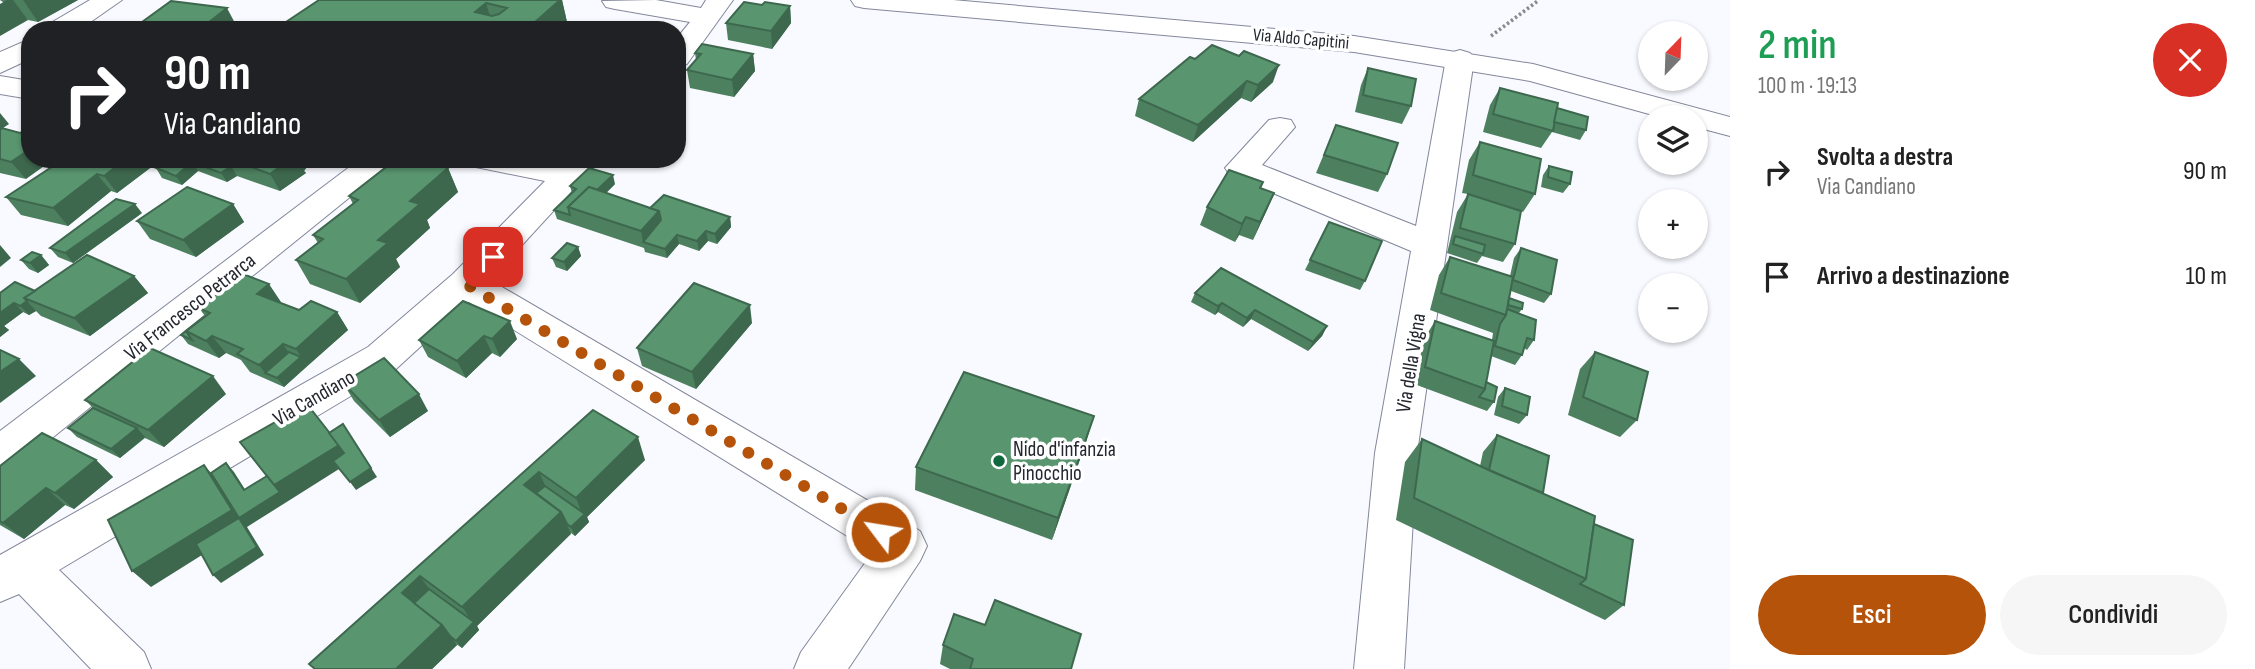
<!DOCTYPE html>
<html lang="it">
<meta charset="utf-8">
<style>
:root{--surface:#fff;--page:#f6f6f6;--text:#222;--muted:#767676;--accent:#b45309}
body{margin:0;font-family:"Sofia Sans Condensed",sans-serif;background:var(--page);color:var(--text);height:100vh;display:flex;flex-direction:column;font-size:26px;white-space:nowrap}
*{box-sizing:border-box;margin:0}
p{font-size:23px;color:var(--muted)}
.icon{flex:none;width:38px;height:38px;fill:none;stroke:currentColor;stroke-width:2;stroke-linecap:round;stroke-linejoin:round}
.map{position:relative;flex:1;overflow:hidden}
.details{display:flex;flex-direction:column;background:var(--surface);width:525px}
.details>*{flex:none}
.banner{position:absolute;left:21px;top:21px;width:665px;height:147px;border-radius:28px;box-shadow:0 2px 5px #0004;background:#202124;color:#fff;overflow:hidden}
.needle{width:46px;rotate:23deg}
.tools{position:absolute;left:1638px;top:21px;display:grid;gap:14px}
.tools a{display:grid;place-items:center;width:70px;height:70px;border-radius:50%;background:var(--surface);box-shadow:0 2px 5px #0004;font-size:35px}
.pin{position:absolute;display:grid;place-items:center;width:60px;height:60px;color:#fff;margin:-30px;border-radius:14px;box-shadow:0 4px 10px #0006}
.me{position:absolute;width:77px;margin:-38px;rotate:301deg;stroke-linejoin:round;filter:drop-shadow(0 0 5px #0008)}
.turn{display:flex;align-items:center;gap:24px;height:147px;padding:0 28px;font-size:32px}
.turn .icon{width:91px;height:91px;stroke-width:2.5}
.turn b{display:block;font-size:49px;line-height:60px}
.round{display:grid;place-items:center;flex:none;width:74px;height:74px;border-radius:37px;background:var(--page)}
.overview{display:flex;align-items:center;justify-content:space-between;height:119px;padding:0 28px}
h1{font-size:42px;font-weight:600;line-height:52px;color:#1e9e55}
.primary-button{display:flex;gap:14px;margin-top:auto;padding:14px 28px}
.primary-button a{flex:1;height:80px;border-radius:42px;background:var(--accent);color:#fff;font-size:28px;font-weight:600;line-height:80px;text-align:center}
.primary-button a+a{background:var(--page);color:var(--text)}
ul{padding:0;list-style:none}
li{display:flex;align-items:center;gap:21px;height:105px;padding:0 28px}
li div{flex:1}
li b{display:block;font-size:26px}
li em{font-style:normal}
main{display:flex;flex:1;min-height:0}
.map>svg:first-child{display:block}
</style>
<main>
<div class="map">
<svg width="1730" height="669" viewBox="0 0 1730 669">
<rect width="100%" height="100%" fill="#f9faff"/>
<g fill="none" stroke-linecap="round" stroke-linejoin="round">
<defs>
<g id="minor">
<path d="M 90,0 L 122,0 L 79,30 L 45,30 L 49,24 Z"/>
<path d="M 656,0 L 701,8 L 706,0 L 733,0 L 687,64 L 677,66 L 677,38 L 690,22 L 615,9 L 606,7 L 602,1 Z"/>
<path d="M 30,39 L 30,59 L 0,73 L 0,52 Z"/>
<path d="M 1460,50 L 1470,53 L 1474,59 L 1417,453 L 1404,669 L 1354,669 L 1375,453 L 1411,251 L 1230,175 L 1225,168 L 1269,120 L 1280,118 L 1291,120 L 1295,127 L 1262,165 L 1416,226 L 1446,59 L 1450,53 Z"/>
<path d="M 0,76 L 30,81 L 30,99 L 0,94 Z"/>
<path d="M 360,159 L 397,159 L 15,468 L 0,473 L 0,431 Z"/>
<path d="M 466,159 L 540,159 L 563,163 L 566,159 L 601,159 L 490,280 L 920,531 L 927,546 L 920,561 L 848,669 L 794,669 L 801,652 L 873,552 L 469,302 L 396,369 L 59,570 L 144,652 L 151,669 L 91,669 L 19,594 L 0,602 L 0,555 L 368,347 L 453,274 L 545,181 L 471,166 Z"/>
</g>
<path id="major" d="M 851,0 L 953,0 L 1354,36 L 1533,64 L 1730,117 L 1730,136 L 1696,127 L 1696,117 L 1660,117 L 1530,81 L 1354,52 L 864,8 L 855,6 Z"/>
</defs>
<use href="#minor" stroke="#83879b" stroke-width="2"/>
<use href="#major" stroke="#83879b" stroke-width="2"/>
<path stroke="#898b92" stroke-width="3.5" stroke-dasharray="2.5 2.5" stroke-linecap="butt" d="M 1491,36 L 1539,0"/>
<use href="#minor" fill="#fff" fill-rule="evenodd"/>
<use href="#major" fill="#fff" fill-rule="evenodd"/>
</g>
<g fill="#4d805f">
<path d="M 0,0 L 78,0 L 38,22 L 28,20 Z"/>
<path d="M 319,0 L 562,0 L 567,22 L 558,30 L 274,30 Z"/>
<path d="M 790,6 L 791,23 L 772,49 L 728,40 L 726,23 Z"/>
<path d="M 695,53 L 753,54 L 755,71 L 734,97 L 690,88 L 687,70 L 696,60 Z"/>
<path d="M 1190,57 L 1273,82 L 1251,102 L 1241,98 L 1193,142 L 1135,116 L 1139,99 Z"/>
<path d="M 1368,68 L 1411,106 L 1402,124 L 1355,112 L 1361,85 Z"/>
<path d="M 1500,88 L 1557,108 L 1586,130 L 1580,140 L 1552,132 L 1541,148 L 1483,132 L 1490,105 Z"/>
<path d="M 1336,125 L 1387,174 L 1378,192 L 1316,173 Z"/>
<path d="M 0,130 L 26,179 L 0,173 Z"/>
<path d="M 1480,142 L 1535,194 L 1523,212 L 1521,211 L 1515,244 L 1503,262 L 1482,256 L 1477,263 L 1447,253 L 1457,212 L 1468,194 L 1462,193 L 1469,160 Z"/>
<path d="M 64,159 L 162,159 L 117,193 L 111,191 L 68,226 L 21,215 L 6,197 Z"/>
<path d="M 167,159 L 306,159 L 309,164 L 304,171 L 306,173 L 280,191 L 237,176 L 227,182 L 198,171 L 182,185 L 162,178 L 156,168 Z"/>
<path d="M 381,161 L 448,168 L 458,192 L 427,220 L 430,228 L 396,259 L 400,267 L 360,303 L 310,284 L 296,260 L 318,243 L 313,235 L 353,204 L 349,196 L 384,168 Z"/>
<path d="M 1549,166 L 1570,184 L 1563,193 L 1541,187 L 1543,175 Z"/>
<path d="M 1263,182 L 1261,188 L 1274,193 L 1253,240 L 1239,235 L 1235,242 L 1200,225 L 1207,207 Z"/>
<path d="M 615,184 L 606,193 L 650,208 L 730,217 L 731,227 L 717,244 L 708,241 L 699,251 L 679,244 L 667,258 L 645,252 L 644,248 L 557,219 L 554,210 L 572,193 L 570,186 Z"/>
<path d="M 233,204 L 244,222 L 196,257 L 150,239 L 137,221 Z"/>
<path d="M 142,213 L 73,263 L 58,257 L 50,248 Z"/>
<path d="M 1329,222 L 1365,281 L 1360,290 L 1305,270 Z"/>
<path d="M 578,247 L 581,256 L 567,271 L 556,267 L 552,258 Z"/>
<path d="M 1521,248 L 1551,294 L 1544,303 L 1511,291 L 1509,298 L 1522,309 L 1519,313 L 1534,340 L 1527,350 L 1524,348 L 1522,355 L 1515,365 L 1491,356 L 1486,382 L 1494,402 L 1487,411 L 1414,384 L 1424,339 L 1435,321 L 1492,340 L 1493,333 L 1430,310 L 1439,275 L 1450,257 L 1510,276 L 1514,258 Z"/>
<path d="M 41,255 L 49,265 L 38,273 L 29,269 L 21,260 Z"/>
<path d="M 134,276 L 148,293 L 90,336 L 41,316 L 36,311 L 29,315 L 23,312 L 4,326 L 9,330 L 0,337 L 0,293 L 35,291 Z"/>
<path d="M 1195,293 L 1327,326 L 1322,336 L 1308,351 L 1251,319 L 1243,327 L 1218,312 L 1215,315 L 1191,302 Z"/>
<path d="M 463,301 L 517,339 L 500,357 L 492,353 L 466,378 L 428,357 L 419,340 Z"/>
<path d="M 281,302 L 280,303 L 299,310 L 337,312 L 348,330 L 284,387 L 250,372 L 241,360 L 226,353 L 219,358 L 188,344 L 181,335 L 205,316 L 199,308 Z"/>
<path d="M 752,323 L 696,389 L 642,366 L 637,348 Z"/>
<path d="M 1595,352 L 1637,420 L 1620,437 L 1568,415 L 1580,369 Z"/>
<path d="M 343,383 L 428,411 L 390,437 L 354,401 Z"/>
<path d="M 1505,388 L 1527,415 L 1519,424 L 1494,415 L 1498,397 Z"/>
<path d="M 226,394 L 164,447 L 145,438 L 120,458 L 77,437 L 68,428 L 93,408 L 85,400 Z"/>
<path d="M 593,410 L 645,460 L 587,517 L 589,522 L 575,536 L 571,533 L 477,626 L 479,630 L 462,648 L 456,644 L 457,645 L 432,669 L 314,669 Z"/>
<path d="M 1497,435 L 1543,493 L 1594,524 L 1624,605 L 1605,620 L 1396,520 L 1405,462 L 1422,439 L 1480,466 L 1483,452 Z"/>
<path d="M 1087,439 L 1052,540 L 915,490 L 916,467 Z"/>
<path d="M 96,460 L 113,477 L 74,509 L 65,505 L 24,539 L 0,525 L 0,466 Z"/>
<path d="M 943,645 L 1071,669 L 950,669 L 940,664 Z"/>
</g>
<g fill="#3e684e">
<path d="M 7,0 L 13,0 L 28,20 L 0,36 L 0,4 Z"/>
<path d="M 23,0 L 78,0 L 38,22 Z"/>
<path d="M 560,0 L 562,0 L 567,22 L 558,30 L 526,30 Z"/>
<path d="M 486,3 L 493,26 L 475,12 Z"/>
<path d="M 790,6 L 791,23 L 772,49 L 771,31 Z"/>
<path d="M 227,8 L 236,25 L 230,30 L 199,30 Z"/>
<path d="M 320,23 L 323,30 L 310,30 Z"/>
<path d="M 753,54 L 755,71 L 734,97 L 732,80 Z"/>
<path d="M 1279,65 L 1273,82 L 1251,102 L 1258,85 Z"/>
<path d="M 1247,81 L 1241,98 L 1193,142 L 1198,125 Z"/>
<path d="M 0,113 L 9,124 L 0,130 Z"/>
<path d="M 30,149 L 30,159 L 54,159 L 26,179 L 11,162 Z"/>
<path d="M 126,159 L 162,159 L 117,193 L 104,176 Z"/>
<path d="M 287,159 L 306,159 L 309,164 L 304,171 L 306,173 L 280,191 L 270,174 Z"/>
<path d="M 192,162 L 198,171 L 182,185 L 176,176 Z"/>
<path d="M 231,166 L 237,176 L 227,182 L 221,173 Z"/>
<path d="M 448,168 L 458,192 L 427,220 L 430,228 L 396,259 L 400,267 L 360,303 L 346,279 L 410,201 Z"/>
<path d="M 97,174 L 111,191 L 68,226 L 53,208 Z"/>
<path d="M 613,175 L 615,184 L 586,213 L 576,210 Z"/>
<path d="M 1274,193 L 1267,210 L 1253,240 L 1260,222 Z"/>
<path d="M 135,204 L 142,213 L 73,263 L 65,253 Z"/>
<path d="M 233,204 L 244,222 L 196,257 L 183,240 Z"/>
<path d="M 659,211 L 663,229 L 643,242 L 641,231 Z"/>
<path d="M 730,217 L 731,227 L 717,244 L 715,234 Z"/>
<path d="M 1246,217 L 1239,235 L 1235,242 L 1242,224 Z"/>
<path d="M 706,231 L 708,241 L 699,251 L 697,241 Z"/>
<path d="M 677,235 L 679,244 L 667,258 L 665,249 Z"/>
<path d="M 0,245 L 11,258 L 0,267 Z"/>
<path d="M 578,247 L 581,256 L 567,271 L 564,262 Z"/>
<path d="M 41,255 L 49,265 L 38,273 L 30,263 Z"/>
<path d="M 134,276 L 148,293 L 90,336 L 74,318 Z"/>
<path d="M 269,284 L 281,302 L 269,311 L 257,294 Z"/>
<path d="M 27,301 L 36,311 L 29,315 L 20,306 Z"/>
<path d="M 14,303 L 23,312 L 4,326 L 9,330 L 0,337 L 0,313 Z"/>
<path d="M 1222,303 L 1218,312 L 1215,315 L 1218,306 Z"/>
<path d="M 750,305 L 752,323 L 696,389 L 692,372 Z"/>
<path d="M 1255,310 L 1251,319 L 1243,327 L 1247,318 Z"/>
<path d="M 337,312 L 348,330 L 307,366 L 296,349 Z"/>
<path d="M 510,321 L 517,339 L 500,357 L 492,339 Z"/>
<path d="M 1327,326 L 1322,336 L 1308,351 L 1313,342 Z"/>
<path d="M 212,336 L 226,353 L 219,358 L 206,341 Z"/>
<path d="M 484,336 L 492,353 L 466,378 L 457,361 Z"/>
<path d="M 283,344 L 295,362 L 265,373 L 259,365 Z"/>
<path d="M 301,357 L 307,366 L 284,387 L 277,378 Z"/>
<path d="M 19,359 L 36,376 L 0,403 L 0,372 Z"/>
<path d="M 213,376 L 226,394 L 164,447 L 148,430 Z"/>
<path d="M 419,394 L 428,411 L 390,437 L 379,420 Z"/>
<path d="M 1094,416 L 1087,439 L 1052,540 L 1058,518 Z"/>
<path d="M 343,424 L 377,477 L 356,490 L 350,482 Z"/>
<path d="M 137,428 L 145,437 L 120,458 L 111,449 Z"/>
<path d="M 638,437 L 645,460 L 587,517 L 589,522 L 575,536 L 571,527 L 583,516 L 576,498 Z"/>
<path d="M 339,445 L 350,462 L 333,461 L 339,469 L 247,527 L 264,555 L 221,583 L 213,575 L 245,528 L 151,587 L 132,571 L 204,465 L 219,482 L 241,517 L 274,485 Z"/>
<path d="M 96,460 L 113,477 L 74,509 L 55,493 Z"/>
<path d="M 226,463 L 234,472 L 251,499 L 244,490 Z"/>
<path d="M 539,472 L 549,494 L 539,504 L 524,485 Z"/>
<path d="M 46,488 L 65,505 L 24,539 L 3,523 Z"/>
<path d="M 561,512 L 571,534 L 477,626 L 479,630 L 462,648 L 456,641 L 473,623 L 462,607 Z"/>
<path d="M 420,576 L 435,597 L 420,612 L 402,593 Z"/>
<path d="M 442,625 L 457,645 L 432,669 L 396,669 Z"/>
</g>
<g fill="#59956f" stroke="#3e684e" stroke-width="2" fill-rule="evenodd">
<path d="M 319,0 L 560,0 L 526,30 L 366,30 L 367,29 L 358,27 L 355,30 L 321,30 L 328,25 L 320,23 L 310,30 L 274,30 ZM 486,3 L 507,8 L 499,14 L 492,16 L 475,12 Z"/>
<path d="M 171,1 L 227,8 L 199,30 L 131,30 Z"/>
<path d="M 744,2 L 762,5 L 765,2 L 790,6 L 771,31 L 726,23 Z"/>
<path d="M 702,44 L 753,54 L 732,80 L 687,70 L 701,54 L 695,53 Z"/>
<path d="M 1212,45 L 1239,56 L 1244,51 L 1279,65 L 1258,85 L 1247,81 L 1198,125 L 1139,99 L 1190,57 L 1195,59 Z"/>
<path d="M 1368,68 L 1416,79 L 1411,106 L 1363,95 Z"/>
<path d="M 1500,88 L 1558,103 L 1553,131 L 1493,114 Z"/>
<path d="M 1557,108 L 1588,117 L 1586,130 L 1554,122 Z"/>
<path d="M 1336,125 L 1398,143 L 1387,174 L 1324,155 Z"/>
<path d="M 30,127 L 30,149 L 11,162 L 0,159 L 0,130 L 2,128 L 20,133 Z"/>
<path d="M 1480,142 L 1541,159 L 1535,194 L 1473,175 Z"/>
<path d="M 64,159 L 126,159 L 104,176 L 97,174 L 53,208 L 6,197 Z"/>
<path d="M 167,159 L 227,159 L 231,166 L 221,173 L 192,162 L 176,176 L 156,168 Z"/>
<path d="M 230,159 L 290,159 L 270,174 Z"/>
<path d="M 383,159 L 421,159 L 448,168 L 410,201 L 420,204 L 378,240 L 388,243 L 346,279 L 296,260 L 323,239 L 313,235 L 358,200 L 349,196 L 390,164 L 381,161 Z"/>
<path d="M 1549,166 L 1572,172 L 1570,184 L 1548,177 Z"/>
<path d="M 589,168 L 613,175 L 597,190 L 589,187 L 568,207 L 570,215 L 554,210 L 576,189 L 570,186 Z"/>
<path d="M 1229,170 L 1263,182 L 1260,188 L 1274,193 L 1260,222 L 1246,217 L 1242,224 L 1207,207 Z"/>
<path d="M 187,187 L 233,204 L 183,240 L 137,221 Z"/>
<path d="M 589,187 L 659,211 L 641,231 L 568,207 Z"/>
<path d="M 1468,194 L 1521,211 L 1515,244 L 1460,228 Z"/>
<path d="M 664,195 L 730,217 L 715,234 L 706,231 L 697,241 L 677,235 L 665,249 L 643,242 L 661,220 L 659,211 L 650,208 Z"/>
<path d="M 116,199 L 135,204 L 65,253 L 50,248 Z"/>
<path d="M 1329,222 L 1382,241 L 1365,281 L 1310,260 Z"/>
<path d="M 1455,236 L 1485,245 L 1483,254 L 1453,244 Z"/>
<path d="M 567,243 L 578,247 L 564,262 L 552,258 Z"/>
<path d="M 1521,248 L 1557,260 L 1551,294 L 1513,280 Z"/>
<path d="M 32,252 L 41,255 L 30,263 L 21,260 Z"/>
<path d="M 87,255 L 134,276 L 74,318 L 24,298 Z"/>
<path d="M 1450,257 L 1513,277 L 1506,315 L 1441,293 Z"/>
<path d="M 1221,268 L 1327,326 L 1313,342 L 1255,310 L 1247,318 L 1222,303 L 1218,306 L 1195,293 Z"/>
<path d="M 243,274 L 269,284 L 257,294 L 299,310 L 311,301 L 337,312 L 296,349 L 283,344 L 259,365 L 237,354 L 243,349 L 212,336 L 206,341 L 186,331 L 210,313 L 199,308 Z"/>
<path d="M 15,282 L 35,291 L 24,298 L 27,301 L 20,306 L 14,303 L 0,313 L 0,293 Z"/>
<path d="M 694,283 L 750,305 L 692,372 L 637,348 Z"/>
<path d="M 1509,298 L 1523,303 L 1522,309 L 1508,305 Z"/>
<path d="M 463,301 L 510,321 L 492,339 L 484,336 L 457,361 L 419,340 Z"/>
<path d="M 1507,309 L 1536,320 L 1534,340 L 1527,338 L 1522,355 L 1495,346 L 1500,324 L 1506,315 Z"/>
<path d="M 205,316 L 186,331 L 192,340 L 181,335 Z"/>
<path d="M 1435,321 L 1494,341 L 1485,389 L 1425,367 Z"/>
<path d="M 150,348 L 213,376 L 148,430 L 85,400 Z"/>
<path d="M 0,350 L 19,359 L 0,372 Z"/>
<path d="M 289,352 L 301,357 L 277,378 L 265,373 Z"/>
<path d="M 1595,352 L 1648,372 L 1637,420 L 1583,397 Z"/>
<path d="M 384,358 L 419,394 L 379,420 L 343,383 Z"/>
<path d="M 964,372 L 1094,416 L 1058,518 L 916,467 Z"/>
<path d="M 1486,382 L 1497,387 L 1494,402 L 1479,397 L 1485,389 Z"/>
<path d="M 1505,388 L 1530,397 L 1527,415 L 1502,406 Z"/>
<path d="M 307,404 L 339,445 L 274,485 L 240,442 Z"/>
<path d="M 93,408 L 137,428 L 111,449 L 68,428 Z"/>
<path d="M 593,410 L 638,437 L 576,498 L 539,472 L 524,485 L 561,512 L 462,607 L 420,576 L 402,593 L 442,625 L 396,669 L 315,669 L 309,664 Z"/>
<path d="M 343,424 L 371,468 L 350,482 L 333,461 L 344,453 L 329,433 Z"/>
<path d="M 42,433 L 96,460 L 55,493 L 46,488 L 3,523 L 0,521 L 0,466 Z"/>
<path d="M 1497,435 L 1549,456 L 1543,493 L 1489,470 Z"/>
<path d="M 1422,439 L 1493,472 L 1595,516 L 1586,579 L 1414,498 Z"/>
<path d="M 226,463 L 244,490 L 267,476 L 280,492 L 239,518 L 211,473 Z"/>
<path d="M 204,465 L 232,510 L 132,571 L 108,520 Z"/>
<path d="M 545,486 L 585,514 L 571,527 L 567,524 L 561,512 L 536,493 Z"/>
<path d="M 239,518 L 257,547 L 213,575 L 196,544 Z"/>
<path d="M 1594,524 L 1633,540 L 1624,605 L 1580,584 L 1586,579 Z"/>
<path d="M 429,589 L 474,622 L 456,641 L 450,636 L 442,625 L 414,603 Z"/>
<path d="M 995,600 L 1081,634 L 1071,669 L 970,669 L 973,659 L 943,645 L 954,614 L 985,625 Z"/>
</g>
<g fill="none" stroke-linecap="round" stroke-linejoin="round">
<path stroke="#b45309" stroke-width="12" stroke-dasharray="0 21.6" d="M 493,257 L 466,284 L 881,532"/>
</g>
<circle fill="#0f693c" stroke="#fff" stroke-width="2.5" cx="999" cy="461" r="7"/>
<g text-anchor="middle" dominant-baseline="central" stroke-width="7" stroke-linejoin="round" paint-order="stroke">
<g font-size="18" fill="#25272f" stroke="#fff">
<text transform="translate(1301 39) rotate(5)">Via Aldo Capitini</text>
</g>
<g font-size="21" fill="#25272f" stroke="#fff">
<text transform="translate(190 307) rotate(-38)">Via Francesco Petrarca</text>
<text transform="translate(1411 363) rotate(-81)">Via della Vigna</text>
<text transform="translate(314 398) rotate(-30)">Via Candiano</text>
</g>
<g font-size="21" fill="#25272f" stroke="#fff" text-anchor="start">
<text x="1013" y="449">Nido d'infanzia<tspan x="1013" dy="24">Pinocchio</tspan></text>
</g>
</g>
</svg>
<div class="tools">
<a><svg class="needle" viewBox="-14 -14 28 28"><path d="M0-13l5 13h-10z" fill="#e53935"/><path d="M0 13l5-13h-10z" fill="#767676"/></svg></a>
<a><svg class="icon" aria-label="layers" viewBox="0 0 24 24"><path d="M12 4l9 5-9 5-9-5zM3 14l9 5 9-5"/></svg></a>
<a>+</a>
<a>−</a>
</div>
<div class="pin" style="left:493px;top:257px;background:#d93025"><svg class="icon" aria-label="arrive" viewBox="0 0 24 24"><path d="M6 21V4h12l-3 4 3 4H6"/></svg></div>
<svg class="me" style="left:881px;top:532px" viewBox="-20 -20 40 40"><circle r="17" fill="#b45309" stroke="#fff" stroke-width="3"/><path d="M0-11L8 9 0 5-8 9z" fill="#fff"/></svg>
<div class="banner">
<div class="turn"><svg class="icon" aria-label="right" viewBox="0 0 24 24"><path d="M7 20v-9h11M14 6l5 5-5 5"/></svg><div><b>90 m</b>Via Candiano</div></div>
</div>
</div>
<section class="details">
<div class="overview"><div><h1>2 min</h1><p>100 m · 19:13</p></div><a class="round" style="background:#d93025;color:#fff"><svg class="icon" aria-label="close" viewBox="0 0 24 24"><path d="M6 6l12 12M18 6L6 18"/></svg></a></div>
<ul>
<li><svg class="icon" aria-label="right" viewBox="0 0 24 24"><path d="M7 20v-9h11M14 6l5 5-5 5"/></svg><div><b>Svolta a destra</b><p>Via Candiano</p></div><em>90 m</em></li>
<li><svg class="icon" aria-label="arrive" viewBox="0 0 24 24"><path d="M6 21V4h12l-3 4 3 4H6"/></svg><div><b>Arrivo a destinazione</b></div><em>10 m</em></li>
</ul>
<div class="primary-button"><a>Esci</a><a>Condividi</a></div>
</section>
</main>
